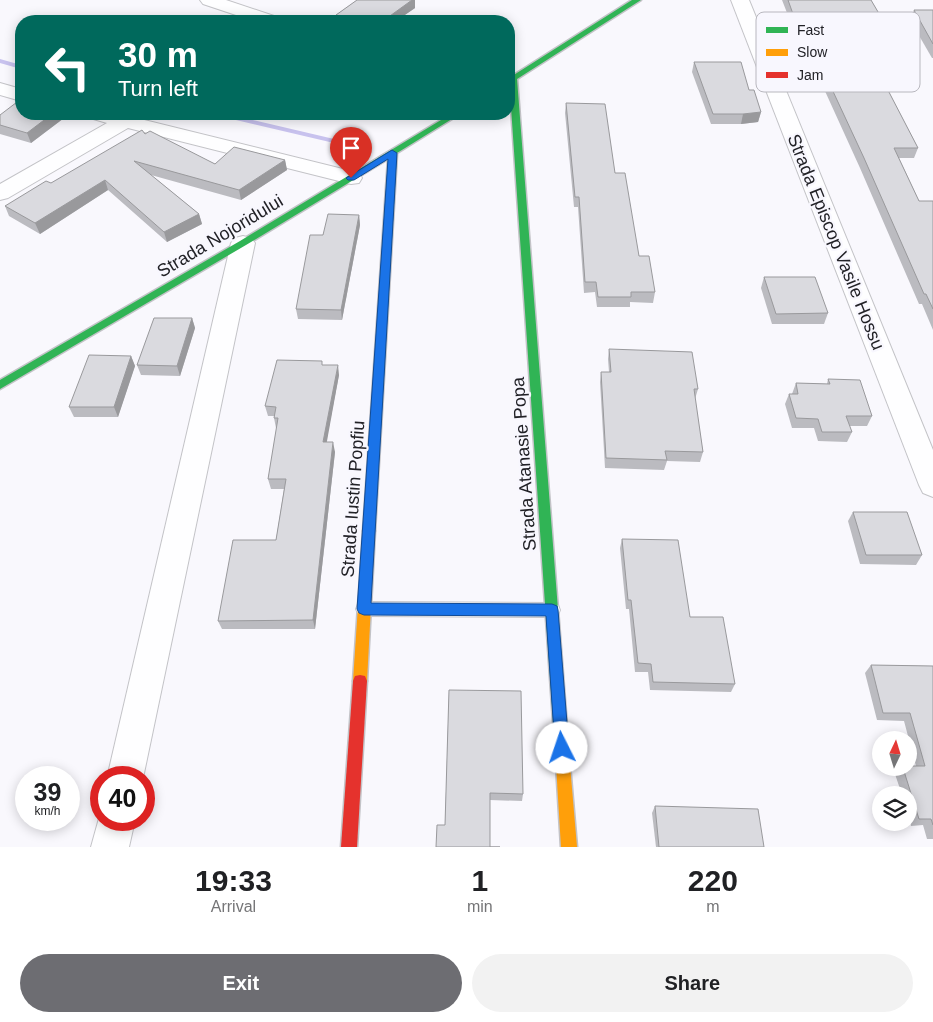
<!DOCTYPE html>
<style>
:root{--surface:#fff;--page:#f2f2f2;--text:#202124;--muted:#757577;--accent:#6d6d72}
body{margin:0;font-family:Helvetica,sans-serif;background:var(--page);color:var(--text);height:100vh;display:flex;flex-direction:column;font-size:19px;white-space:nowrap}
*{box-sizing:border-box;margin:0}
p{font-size:16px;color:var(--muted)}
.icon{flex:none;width:28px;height:28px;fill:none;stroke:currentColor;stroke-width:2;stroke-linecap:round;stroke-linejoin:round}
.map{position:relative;height:847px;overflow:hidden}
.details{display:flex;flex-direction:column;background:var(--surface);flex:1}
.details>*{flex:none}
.top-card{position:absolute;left:15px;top:15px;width:500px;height:105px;border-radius:20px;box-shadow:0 2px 12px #0003;background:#00695c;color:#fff;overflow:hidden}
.needle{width:32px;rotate:4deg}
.buttons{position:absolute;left:872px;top:731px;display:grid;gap:10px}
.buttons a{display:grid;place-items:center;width:45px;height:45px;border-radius:50%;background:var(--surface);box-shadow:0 2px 12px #0003;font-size:25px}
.speed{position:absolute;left:15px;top:766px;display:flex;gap:10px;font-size:25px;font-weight:700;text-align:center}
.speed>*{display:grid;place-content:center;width:65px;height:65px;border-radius:50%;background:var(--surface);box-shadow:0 2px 12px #0003;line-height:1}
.speed small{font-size:12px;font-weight:400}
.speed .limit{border:8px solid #d22;background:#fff;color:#111}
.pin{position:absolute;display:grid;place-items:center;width:42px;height:42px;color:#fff;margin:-51px -21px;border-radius:50% 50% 50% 0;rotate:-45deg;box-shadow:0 0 5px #0007}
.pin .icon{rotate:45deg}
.me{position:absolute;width:55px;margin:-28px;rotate:356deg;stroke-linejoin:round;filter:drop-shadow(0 0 4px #0008)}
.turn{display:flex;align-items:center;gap:18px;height:105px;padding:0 20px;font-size:22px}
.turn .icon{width:65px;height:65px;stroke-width:2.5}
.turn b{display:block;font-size:35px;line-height:42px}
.eta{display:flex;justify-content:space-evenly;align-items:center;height:85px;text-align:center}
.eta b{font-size:30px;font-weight:700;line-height:35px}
.primary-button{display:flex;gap:10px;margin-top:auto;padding:10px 20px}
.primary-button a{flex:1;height:58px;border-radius:30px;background:var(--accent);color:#fff;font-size:20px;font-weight:700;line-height:58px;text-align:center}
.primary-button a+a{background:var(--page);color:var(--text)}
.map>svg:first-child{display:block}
</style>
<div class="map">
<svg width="933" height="847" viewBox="0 0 933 847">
<rect width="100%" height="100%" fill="#f9f8fd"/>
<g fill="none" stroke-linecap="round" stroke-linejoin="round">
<g fill="#c8c2ee" fill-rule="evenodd">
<path d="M 0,59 L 21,65 L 21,69 L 0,63 Z"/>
<path d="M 215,114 L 227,114 L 334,139 L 338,141 L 334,143 L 219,116 Z"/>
</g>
<defs>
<path id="lane" d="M 364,602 L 552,603 L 558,605 L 560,610 L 558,615 L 552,617 L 364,616 L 358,614 L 356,609 L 358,604 Z"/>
<g id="street">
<path d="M 200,0 L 226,0 L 277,17 L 280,21 L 254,21 L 203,4 Z"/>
<path d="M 731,0 L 749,0 L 933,450 L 933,497 L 923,493 L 919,485 Z"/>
<path d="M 0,83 L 21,89 L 21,101 L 0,95 Z"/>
<path d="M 87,114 L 120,114 L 359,173 L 362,178 L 359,183 L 351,184 L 128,128 L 8,198 L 0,200 L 0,184 L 107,123 L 90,118 Z"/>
<path d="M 243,236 L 251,238 L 255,243 L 143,778 L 107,778 L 231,243 L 235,238 Z"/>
<path d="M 101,811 L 101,820 L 135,820 L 129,847 L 91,847 Z"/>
</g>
<g id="fast">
<path d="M 632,0 L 641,0 L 517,79 L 570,765 L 568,770 L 563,772 L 558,770 L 556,765 L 509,78 Z"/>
<path d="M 451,114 L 460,114 L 397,153 L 375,531 L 373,535 L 369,536 L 365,535 L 363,531 L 388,159 L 246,245 L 0,389 L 0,380 L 240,241 Z"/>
</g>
<g id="slow">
<path d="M 369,526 L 373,527 L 375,531 L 367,681 L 365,686 L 360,687 L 355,686 L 353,681 L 363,531 L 365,527 Z"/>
<path d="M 563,758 L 568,760 L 570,765 L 577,847 L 561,847 L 556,765 L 558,760 Z"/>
</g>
<path id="jam" d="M 360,675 L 365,676 L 367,681 L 357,847 L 341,847 L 353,681 L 355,676 Z"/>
</defs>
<use href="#lane" stroke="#c3c3c7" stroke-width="2"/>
<use href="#street" stroke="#c3c3c7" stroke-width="2"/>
<use href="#fast" stroke="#c3c3c7" stroke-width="3"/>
<use href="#slow" stroke="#c3c3c7" stroke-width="3"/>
<use href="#jam" stroke="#c3c3c7" stroke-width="3"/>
<use href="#lane" fill="#fefeff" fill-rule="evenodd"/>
<use href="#street" fill="#fefeff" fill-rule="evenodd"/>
<use href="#fast" fill="#30b455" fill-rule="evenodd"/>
<use href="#slow" fill="#ff9f0a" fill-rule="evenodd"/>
<use href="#jam" fill="#e5322d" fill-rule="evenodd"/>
</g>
<g fill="#bbbbc0">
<path d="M 357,0 L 415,0 L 415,8 L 396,21 L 336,21 L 336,15 Z"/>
<path d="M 782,0 L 871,0 L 881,17 L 877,27 L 855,27 L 918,148 L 914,158 L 899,158 L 919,201 L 933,201 L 933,330 L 922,304 L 919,304 L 860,168 L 794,23 L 791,23 Z"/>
<path d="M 914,10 L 933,10 L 933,58 L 932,58 L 910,20 Z"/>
<path d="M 694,62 L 749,90 L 761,112 L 758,122 L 741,124 L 711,124 L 692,72 Z"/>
<path d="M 566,103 L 615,173 L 639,256 L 655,292 L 653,303 L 630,302 L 630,307 L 597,307 L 595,292 L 584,293 L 578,207 L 574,207 L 565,113 Z"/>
<path d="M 0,115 L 64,118 L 31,143 L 0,134 Z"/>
<path d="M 145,134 L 215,164 L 285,160 L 287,170 L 241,200 L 151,175 L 199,214 L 202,224 L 167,242 L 108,190 L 40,234 L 9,216 L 5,206 L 51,183 Z"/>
<path d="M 359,215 L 360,225 L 342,320 L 298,319 L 296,309 L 323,235 Z"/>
<path d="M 764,277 L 828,313 L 824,324 L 772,324 L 761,288 Z"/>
<path d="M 192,318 L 195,328 L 180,376 L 141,375 L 137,365 Z"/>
<path d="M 609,349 L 698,389 L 695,399 L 703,452 L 700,462 L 667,461 L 664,470 L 605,468 L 600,382 L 601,372 L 609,372 L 608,359 Z"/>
<path d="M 131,356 L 135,366 L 118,417 L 74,417 L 69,407 Z"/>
<path d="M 323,365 L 339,375 L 326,442 L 335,452 L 315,629 L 222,629 L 218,621 L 276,540 L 284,489 L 271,489 L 268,479 L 277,428 L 276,428 L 274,418 L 274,416 L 268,416 L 265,406 Z"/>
<path d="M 828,379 L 872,416 L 867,426 L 849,426 L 852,432 L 847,442 L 818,441 L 814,428 L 792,428 L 785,404 L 789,394 L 792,394 L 796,383 L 827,384 Z"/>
<path d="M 853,512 L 922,555 L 916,565 L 860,564 L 848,521 Z"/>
<path d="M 622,539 L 690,617 L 735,684 L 731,692 L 650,690 L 648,672 L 635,672 L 629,609 L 626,609 L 620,548 Z"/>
<path d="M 871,665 L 933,666 L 933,839 L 927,839 L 923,825 L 911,826 L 909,818 L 909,795 L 902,795 L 895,774 L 901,768 L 916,766 L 904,721 L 877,720 L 865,673 Z"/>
<path d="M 449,690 L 523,794 L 522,801 L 490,800 L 445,825 Z"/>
<path d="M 655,806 L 764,847 L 656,847 L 652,813 Z"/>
</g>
<g fill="#99999c">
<path d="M 412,0 L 415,0 L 415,8 L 396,21 L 383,21 Z"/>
<path d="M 761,112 L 758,122 L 741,124 L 743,114 Z"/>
<path d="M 52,114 L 62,114 L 64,118 L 31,143 L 27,133 Z"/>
<path d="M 285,160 L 287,170 L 241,200 L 239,190 Z"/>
<path d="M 105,180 L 108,190 L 40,234 L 35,223 Z"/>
<path d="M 199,214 L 202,224 L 167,242 L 164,232 Z"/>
<path d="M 359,215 L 360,225 L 342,320 L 341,310 Z"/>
<path d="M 192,318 L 195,328 L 180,376 L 177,366 Z"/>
<path d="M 131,356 L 135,366 L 118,417 L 114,407 Z"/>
<path d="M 338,365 L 339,375 L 325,452 L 323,442 Z"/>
<path d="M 333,442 L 335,452 L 315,629 L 313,620 Z"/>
</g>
<g fill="#dadadf" stroke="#99999c">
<path d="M 357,0 L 412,0 L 383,21 L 355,21 L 336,15 Z"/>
<path d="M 788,0 L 871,0 L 881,17 L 850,17 L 918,148 L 894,148 L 919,201 L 933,201 L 933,309 L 926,294 L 924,294 L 864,158 L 797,14 L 793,14 Z"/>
<path d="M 914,10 L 933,10 L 933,44 Z"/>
<path d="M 694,62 L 741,62 L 749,90 L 754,90 L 761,112 L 743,114 L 713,114 Z"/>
<path d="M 21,99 L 21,114 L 52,114 L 27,133 L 0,125 L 0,115 Z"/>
<path d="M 566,103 L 605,104 L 615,173 L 625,173 L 639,256 L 649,256 L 655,292 L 631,292 L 631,297 L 598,297 L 596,282 L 585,282 L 579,197 L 575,197 Z"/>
<path d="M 142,130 L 145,134 L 150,131 L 215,164 L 234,147 L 285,160 L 239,190 L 134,161 L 199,214 L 164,232 L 105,180 L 35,223 L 5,206 L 46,181 L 51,183 Z"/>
<path d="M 328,214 L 359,215 L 341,310 L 296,309 L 310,235 L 323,235 Z"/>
<path d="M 764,277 L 815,277 L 828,313 L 776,314 Z"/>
<path d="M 154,318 L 192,318 L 177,366 L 137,365 Z"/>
<path d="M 609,349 L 692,352 L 698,389 L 694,389 L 703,452 L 665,451 L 667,460 L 606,458 L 601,372 L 611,372 Z"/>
<path d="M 89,355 L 131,356 L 114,407 L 69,407 Z"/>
<path d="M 277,360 L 322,361 L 322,365 L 338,365 L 323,442 L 333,442 L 313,620 L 218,621 L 233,540 L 276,540 L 286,479 L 268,479 L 278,418 L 274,418 L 276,407 L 265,406 Z"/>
<path d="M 828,379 L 860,380 L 872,416 L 846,416 L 852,432 L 822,432 L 818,419 L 796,418 L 789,394 L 798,394 L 796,383 L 830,384 Z"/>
<path d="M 853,512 L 907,512 L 922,555 L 866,555 Z"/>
<path d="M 622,539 L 678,540 L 690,617 L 723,617 L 735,684 L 653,682 L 651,664 L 638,663 L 631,600 L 628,600 Z"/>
<path d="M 871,665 L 933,666 L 933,825 L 931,819 L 919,819 L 903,768 L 909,768 L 909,766 L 925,766 L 910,713 L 883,713 Z"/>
<path d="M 449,690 L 521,691 L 523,794 L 490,793 L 490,847 L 500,847 L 436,847 L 437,825 L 445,825 Z"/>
<path d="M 655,806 L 758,809 L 764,847 L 659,847 Z"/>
</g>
<path fill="#1a73e8" stroke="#114b97" d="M 392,150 L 397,153 L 371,603 L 552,604 L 557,606 L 558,610 L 569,748 L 567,753 L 562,755 L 557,753 L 555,748 L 546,616 L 364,615 L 359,613 L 357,609 L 388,159 L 354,180 L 348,180 L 346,178 Z"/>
<g text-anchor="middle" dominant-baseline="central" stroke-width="4.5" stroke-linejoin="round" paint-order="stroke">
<g font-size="18" fill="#222227" stroke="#f8f7fe">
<text transform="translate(220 236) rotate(-31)">Strada Nojoridului</text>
<text transform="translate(836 242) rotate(68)">Strada Episcop Vasile Hossu</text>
<text transform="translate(524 464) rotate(-94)">Strada Atanasie Popa</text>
<text transform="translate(353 499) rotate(-86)">Strada Iustin Popfiu</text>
</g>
</g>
<rect x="756" y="12" width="164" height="80" rx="8" fill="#f8f7fe" stroke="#b8b7be" stroke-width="1"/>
<rect x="766" y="27" width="22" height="6" fill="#30b455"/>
<rect x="766" y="49" width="22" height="7" fill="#ff9f0a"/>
<rect x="766" y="72" width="22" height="6" fill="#e5322d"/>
<g font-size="14" fill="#222227">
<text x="797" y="35">Fast</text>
<text x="797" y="57">Slow</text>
<text x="797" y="80">Jam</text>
</g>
</svg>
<div class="buttons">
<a><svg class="needle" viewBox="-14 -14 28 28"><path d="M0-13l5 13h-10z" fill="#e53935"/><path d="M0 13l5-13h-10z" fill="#757577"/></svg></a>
<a><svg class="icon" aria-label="layers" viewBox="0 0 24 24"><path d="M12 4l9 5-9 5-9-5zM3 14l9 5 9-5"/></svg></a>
</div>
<div class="speed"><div>39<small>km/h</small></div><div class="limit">40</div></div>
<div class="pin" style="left:351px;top:178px;background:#d93025"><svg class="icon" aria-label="arrive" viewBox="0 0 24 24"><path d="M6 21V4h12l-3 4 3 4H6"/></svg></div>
<svg class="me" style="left:562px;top:748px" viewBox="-20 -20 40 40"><circle r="19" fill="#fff"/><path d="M0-13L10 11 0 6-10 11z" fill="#1a73e8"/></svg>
<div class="top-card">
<div class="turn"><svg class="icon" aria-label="left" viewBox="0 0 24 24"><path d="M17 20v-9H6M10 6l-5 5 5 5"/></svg><div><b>30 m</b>Turn left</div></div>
</div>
</div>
<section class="details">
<div class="eta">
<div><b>19:33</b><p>Arrival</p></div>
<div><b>1</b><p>min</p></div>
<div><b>220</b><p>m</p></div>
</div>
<div class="primary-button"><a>Exit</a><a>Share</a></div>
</section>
